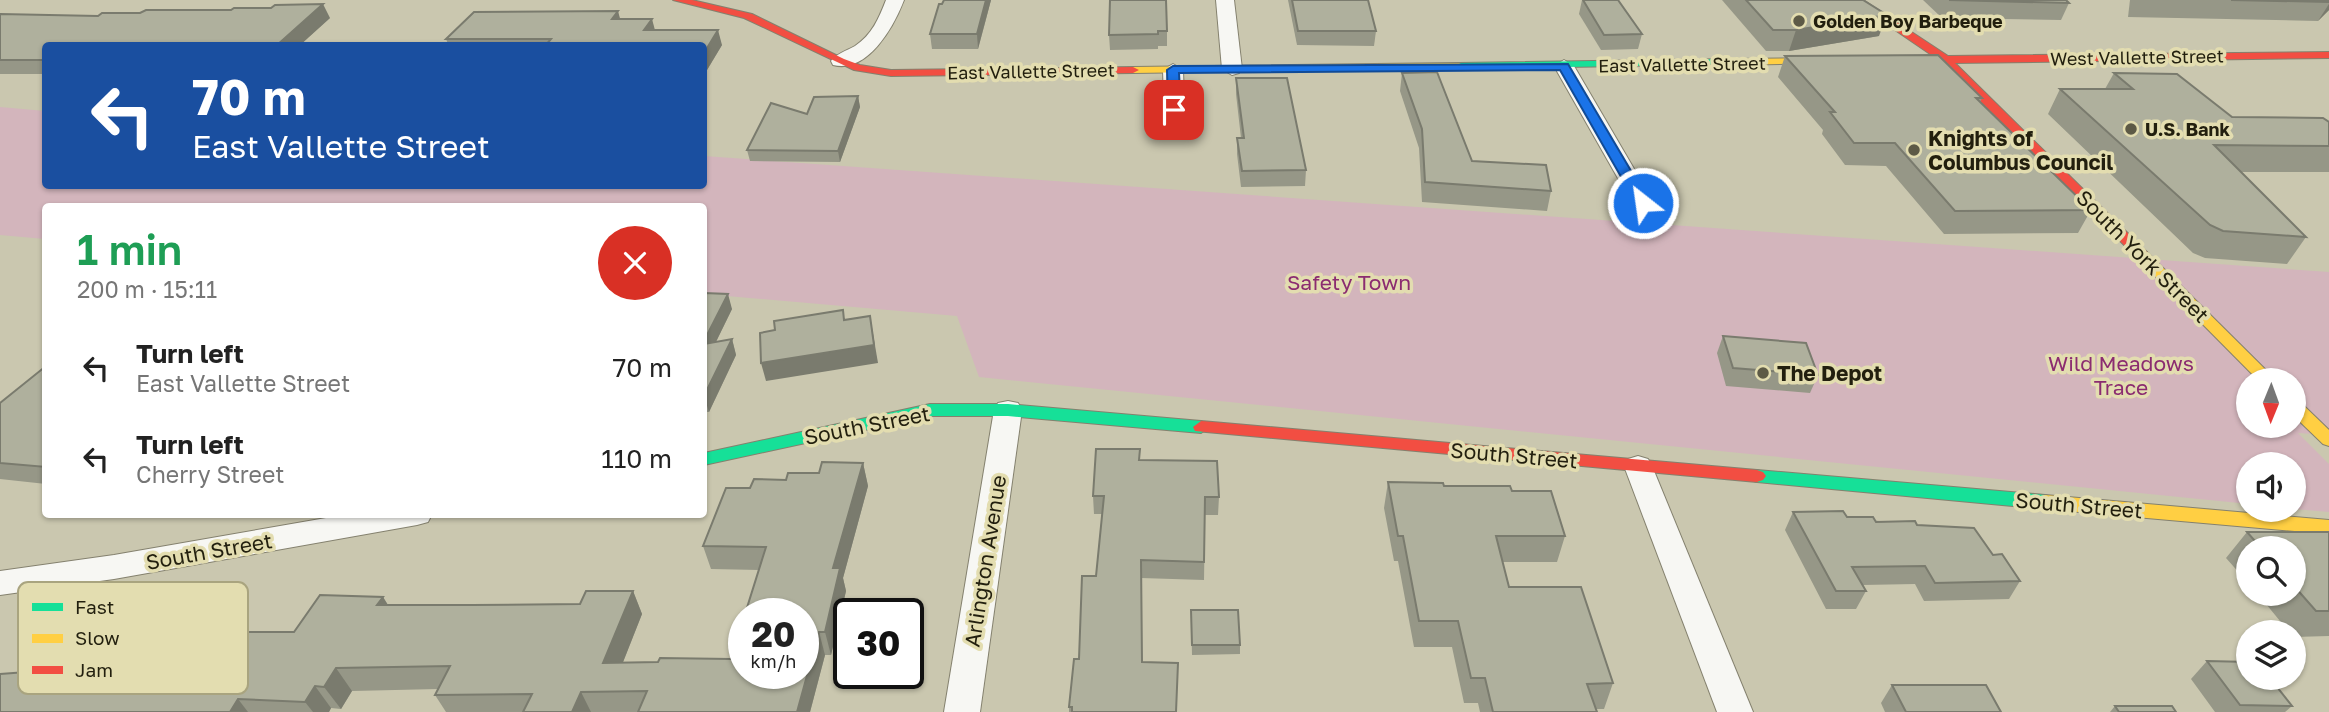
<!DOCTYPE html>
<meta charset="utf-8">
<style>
:root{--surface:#fff;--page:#f2f2f2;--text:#222;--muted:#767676}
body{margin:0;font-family:"Golos Text",sans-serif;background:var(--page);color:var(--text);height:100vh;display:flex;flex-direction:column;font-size:26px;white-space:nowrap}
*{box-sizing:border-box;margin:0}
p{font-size:23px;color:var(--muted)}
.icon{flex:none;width:38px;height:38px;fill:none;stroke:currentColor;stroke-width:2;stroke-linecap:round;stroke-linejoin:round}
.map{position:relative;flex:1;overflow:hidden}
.side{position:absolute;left:42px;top:203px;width:665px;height:315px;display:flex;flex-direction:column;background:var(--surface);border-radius:7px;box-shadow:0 2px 5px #0004}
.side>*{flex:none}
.guide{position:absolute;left:42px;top:42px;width:665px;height:147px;border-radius:7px;box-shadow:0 2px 5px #0004;background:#1a4fa0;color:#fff;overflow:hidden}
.needle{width:46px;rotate:181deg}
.fabs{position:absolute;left:2236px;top:368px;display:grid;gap:14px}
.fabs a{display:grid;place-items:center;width:70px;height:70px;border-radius:50%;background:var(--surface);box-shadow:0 2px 5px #0004;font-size:35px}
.speed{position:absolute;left:728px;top:598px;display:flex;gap:14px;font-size:35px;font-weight:700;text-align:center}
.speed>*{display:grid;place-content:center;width:91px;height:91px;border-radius:50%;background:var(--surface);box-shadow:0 2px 5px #0004;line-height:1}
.speed small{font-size:18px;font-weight:400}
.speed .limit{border:4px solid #111;border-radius:10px;background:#fff;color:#111}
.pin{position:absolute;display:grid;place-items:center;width:60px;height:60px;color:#fff;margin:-30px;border-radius:14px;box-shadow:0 4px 10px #0006}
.me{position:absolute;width:77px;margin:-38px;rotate:330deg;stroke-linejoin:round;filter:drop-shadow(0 0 5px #0008)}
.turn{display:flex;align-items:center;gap:24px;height:147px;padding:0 35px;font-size:32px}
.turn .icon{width:91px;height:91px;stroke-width:2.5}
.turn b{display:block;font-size:49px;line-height:60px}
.round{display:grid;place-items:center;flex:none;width:74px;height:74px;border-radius:37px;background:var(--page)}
.summary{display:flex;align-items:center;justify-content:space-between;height:119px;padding:0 35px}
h1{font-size:42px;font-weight:600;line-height:52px;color:#1e9e55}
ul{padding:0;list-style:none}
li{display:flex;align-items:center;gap:21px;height:91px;padding:0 35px}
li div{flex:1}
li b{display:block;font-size:26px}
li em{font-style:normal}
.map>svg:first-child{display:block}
</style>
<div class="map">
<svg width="2329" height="712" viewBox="0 0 2329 712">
<rect width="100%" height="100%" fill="#cac7af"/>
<path fill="#d3b5bc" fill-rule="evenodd" d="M 0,107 L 45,111 L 46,186 L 704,186 L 704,156 L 2329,272 L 2329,435 L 2298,433 L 2329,464 L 2329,512 L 2294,509 L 2294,464 L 2249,464 L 2249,504 L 979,377 L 957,316 L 704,294 L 704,206 L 46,206 L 45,239 L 0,235 ZM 2249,380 L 2294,380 L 2294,425 L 2249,425 Z"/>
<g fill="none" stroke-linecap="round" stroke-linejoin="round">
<defs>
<g id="street">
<path d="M 886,0 L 904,0 C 894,26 868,74 833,65 L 831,61 C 836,54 846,51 855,46 C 872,35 879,18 886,0 Z"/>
<path d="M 1216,0 L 1234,0 L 1242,69 L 1239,73 L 1232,75 L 1222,69 Z"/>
<path d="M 1564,60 L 1574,66 L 1654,203 L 1651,208 L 1635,208 L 1632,203 L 1554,66 Z"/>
<path d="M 1173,64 L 1183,70 L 1185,130 L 1182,134 L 1168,134 L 1165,130 L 1163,70 Z"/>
<path d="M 1008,401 L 1018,403 L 1022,410 L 980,712 L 944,712 L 994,410 L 998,403 Z"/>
<path d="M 1638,456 L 1648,459 L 1652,466 L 1753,712 L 1717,712 L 1624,466 L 1628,459 Z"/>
<path d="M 349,514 L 432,514 L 428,522 L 417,525 L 114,579 L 0,595 L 0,571 L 114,555 Z"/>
</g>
<g id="fast">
<path d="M 1732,59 L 1738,62 L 1736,64 L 1459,69 L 1453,66 L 1459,63 Z"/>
<path d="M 930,404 L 1008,404 L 1201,421 L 1209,427 L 1201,433 L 1008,416 L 930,416 L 704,465 L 704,453 Z"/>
<path d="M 1757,470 L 2045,495 L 2051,497 L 2054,502 L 2051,507 L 2045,509 L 1757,482 L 1751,480 L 1748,476 L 1751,472 Z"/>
</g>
<g id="slow">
<path d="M 1833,58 L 1837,59 L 1837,63 L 1732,65 L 1726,62 L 1732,59 Z"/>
<path d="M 1459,63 L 1465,66 L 1463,68 L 1133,73 L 1127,70 L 1133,67 Z"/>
<path d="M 2145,254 L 2150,255 L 2276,380 L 2258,380 L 2140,261 L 2138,258 Z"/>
<path d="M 2294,401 L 2300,402 L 2329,430 L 2329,446 L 2323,444 L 2294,416 Z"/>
<path d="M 2045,495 L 2329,520 L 2329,534 L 2045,509 L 2039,507 L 2036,502 L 2039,497 Z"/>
</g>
<g id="jam">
<path d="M 673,0 L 692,0 L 752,14 L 844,59 L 860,65 L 891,70 L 1133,67 L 1139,70 L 1133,73 L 891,76 L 854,70 L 744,18 Z"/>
<path d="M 1851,0 L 1863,0 L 1948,56 L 2329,52 L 2329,58 L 1955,63 L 2150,255 L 2152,258 L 2145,262 L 2140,261 L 1942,63 L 1886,62 L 1884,60 L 1890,57 L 1933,56 Z"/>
<path d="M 1201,421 L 1757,470 L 1763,472 L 1766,476 L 1763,480 L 1757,482 L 1195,431 L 1193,427 Z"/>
</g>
</defs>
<use href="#street" stroke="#84816e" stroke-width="2"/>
<use href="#fast" stroke="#84816e" stroke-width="2"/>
<use href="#slow" stroke="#84816e" stroke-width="2"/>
<use href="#jam" stroke="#84816e" stroke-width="2"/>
<use href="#street" fill="#f7f7f3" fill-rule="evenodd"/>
<use href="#fast" fill="#16e098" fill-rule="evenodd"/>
<use href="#slow" fill="#ffcf43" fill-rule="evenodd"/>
<use href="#jam" fill="#f24e42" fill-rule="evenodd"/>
</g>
<g fill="#969787">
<path d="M 944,0 L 991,0 L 978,49 L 932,49 L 930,34 Z"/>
<path d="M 1288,0 L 1368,0 L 1376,31 L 1374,46 L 1297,45 Z"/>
<path d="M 1582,0 L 1642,34 L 1638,49 L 1601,50 L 1579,14 Z"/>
<path d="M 1722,0 L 1863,0 L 1879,36 L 1789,51 L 1766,51 Z"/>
<path d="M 1923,0 L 2066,0 L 2069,3 L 2061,20 L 1942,18 Z"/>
<path d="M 2130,0 L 2329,0 L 2329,10 L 2318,21 L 2128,17 Z"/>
<path d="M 140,13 L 330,18 L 299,46 L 46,46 L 46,74 L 0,74 L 0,14 L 98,16 Z"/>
<path d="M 620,19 L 655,30 L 722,45 L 704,75 L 704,46 L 449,46 L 446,39 Z"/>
<path d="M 1167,31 L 1167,46 L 1158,46 L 1158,49 L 1110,50 L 1109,35 Z"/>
<path d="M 1785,56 L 1982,98 L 1980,102 L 2091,210 L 2078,233 L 1944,234 L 1886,166 L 1845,165 L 1822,134 L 1823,130 L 1778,77 Z"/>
<path d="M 1402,73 L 1472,161 L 1551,191 L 1547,211 L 1422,202 L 1419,148 L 1400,91 Z"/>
<path d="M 2114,73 L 2232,117 L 2329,122 L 2329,172 L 2240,172 L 2306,237 L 2287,264 L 2205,258 L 2193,253 L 2048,114 L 2060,89 L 2105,89 Z"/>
<path d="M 1236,78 L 1306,170 L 1305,186 L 1241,187 L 1237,154 L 1237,138 L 1241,138 L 1236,94 Z"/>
<path d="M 858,96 L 860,107 L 840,162 L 750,161 L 747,150 L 807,114 Z"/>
<path d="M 704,293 L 732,309 L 716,342 L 732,339 L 736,355 L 709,412 L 704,412 Z"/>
<path d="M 1723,336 L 1818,375 L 1810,393 L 1726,386 L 1717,353 Z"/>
<path d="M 46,366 L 46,484 L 0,479 L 0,403 Z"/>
<path d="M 1140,460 L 1219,497 L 1218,515 L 1205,515 L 1204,580 L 1141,578 L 1142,662 L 1176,712 L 1069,712 L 1069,707 L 1096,576 L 1102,514 L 1094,514 L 1093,496 Z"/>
<path d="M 863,463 L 868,486 L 843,578 L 846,591 L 831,655 L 825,655 L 810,712 L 446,712 L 435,695 L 438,689 L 352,691 L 341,709 L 331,708 L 329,712 L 0,712 L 160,662 L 294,632 L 383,597 L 388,605 L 580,604 L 633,591 L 642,614 L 623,662 L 658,662 L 731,659 L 759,570 L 711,569 L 703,546 L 750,488 Z"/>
<path d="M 1388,482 L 1512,491 L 1565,536 L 1557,562 L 1502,562 L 1509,587 L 1613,683 L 1604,709 L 1595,709 L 1597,712 L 1480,712 L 1478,703 L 1464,703 L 1452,647 L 1414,647 L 1398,561 L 1394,561 L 1384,508 Z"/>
<path d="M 1793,512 L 1917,525 L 1993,555 L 2020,581 L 2009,599 L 1924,601 L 1915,584 L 1862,585 L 1866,591 L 1856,609 L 1826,609 L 1785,530 Z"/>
<path d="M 2247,532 L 2329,532 L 2329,636 L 2294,637 L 2294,632 L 2289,632 L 2257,593 L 2294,593 L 2294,548 L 2249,548 L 2249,584 L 2226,558 Z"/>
<path d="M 1191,610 L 1240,645 L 1240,654 L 1192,655 Z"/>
<path d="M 2207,661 L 2292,706 L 2285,712 L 2215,712 L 2191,679 Z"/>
<path d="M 1892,685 L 2001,712 L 1885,712 L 1881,703 Z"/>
<path d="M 2115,706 L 2176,712 L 2110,712 Z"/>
</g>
<g fill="#7a7b6e">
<path d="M 986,0 L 991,0 L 978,49 L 977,34 Z"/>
<path d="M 323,4 L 330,18 L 299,46 L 276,46 Z"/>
<path d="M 2329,4 L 2329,10 L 2318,21 Z"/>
<path d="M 618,11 L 622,26 L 612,19 Z"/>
<path d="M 1887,15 L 1879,36 L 1789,51 L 1796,30 Z"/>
<path d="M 652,19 L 656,34 L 644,30 Z"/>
<path d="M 718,30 L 722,45 L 704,75 L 704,53 Z"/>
<path d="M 858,96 L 860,107 L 840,162 L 838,151 Z"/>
<path d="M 728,294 L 732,309 L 707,360 L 704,349 L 704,341 Z"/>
<path d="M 870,316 L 878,363 L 766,381 L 761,363 Z"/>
<path d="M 732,339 L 736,355 L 709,412 L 704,396 Z"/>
<path d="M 863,463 L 868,486 L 843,578 L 846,591 L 831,655 L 825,632 L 833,568 Z"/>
<path d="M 633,591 L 642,614 L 614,685 L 603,663 Z"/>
<path d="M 383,597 L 397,620 L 377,605 Z"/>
<path d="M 819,632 L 825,655 L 810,712 L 797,712 Z"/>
<path d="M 336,668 L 352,691 L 341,709 L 324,687 Z"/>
<path d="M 315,686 L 331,708 L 329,712 L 313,712 L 305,702 Z"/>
<path d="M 581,692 L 591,712 L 572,712 Z"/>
<path d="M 238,699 L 248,712 L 230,712 Z"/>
</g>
<g fill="#afb09d" stroke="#7a7b6e" stroke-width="2">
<path d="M 944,0 L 986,0 L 977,34 L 930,34 L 939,4 L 942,4 Z"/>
<path d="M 1110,0 L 1166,0 L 1167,31 L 1158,31 L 1158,34 L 1109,35 Z"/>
<path d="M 1292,0 L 1368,0 L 1376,31 L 1298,31 Z"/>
<path d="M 1583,0 L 1618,0 L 1642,34 L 1604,35 Z"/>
<path d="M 1746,0 L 1863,0 L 1887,15 L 1796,30 L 1773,30 Z"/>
<path d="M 1949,0 L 2066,0 L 2069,3 Z"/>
<path d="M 2231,0 L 2329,0 L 2329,2 Z"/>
<path d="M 323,4 L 276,46 L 46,46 L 46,60 L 0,60 L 0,14 L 98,16 L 102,13 L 140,13 L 146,10 L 231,10 L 234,8 L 271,8 L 275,5 Z"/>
<path d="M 618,11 L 612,19 L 652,19 L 644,30 L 718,30 L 704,53 L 704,46 L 545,46 L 551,39 L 446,39 L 474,12 Z"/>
<path d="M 1938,55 L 1982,98 L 1976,98 L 2091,210 L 1955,211 L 1895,143 L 1854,143 L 1830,112 L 1835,112 L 1785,56 Z"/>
<path d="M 1437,72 L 1472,161 L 1546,165 L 1551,191 L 1425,182 L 1422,129 L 1402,73 Z"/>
<path d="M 2114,73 L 2177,74 L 2232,117 L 2323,118 L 2329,122 L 2329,146 L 2214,145 L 2306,237 L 2223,231 L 2210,225 L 2060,89 L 2133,89 Z"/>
<path d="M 1236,78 L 1287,78 L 1306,170 L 1242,171 L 1237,138 L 1244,138 Z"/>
<path d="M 858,96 L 838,151 L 747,150 L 771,103 L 807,114 L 814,97 Z"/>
<path d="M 704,293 L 728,294 L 704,341 Z"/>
<path d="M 843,310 L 844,320 L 870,316 L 874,345 L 761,363 L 760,333 L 775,330 L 774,321 Z"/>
<path d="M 1723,336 L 1806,343 L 1818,375 L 1733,368 Z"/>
<path d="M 732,339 L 704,396 L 704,344 Z"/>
<path d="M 46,366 L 46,467 L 0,463 L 0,403 Z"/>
<path d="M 1096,449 L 1140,449 L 1139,460 L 1217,461 L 1219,497 L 1205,497 L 1204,562 L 1141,560 L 1142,662 L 1178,663 L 1176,712 L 1072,712 L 1072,707 L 1069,707 L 1074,659 L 1079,659 L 1082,576 L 1096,576 L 1104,496 L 1093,496 Z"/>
<path d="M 822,462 L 863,463 L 833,568 L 840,568 L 825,632 L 819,632 L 797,712 L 638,712 L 647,691 L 581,692 L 572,712 L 523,712 L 532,694 L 435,695 L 450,666 L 336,668 L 324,687 L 315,686 L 305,702 L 238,699 L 230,712 L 0,712 L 0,674 L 160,662 L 181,632 L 294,632 L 320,595 L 383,597 L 377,605 L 472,605 L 580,604 L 586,591 L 633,591 L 603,663 L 658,662 L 660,658 L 731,659 L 744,618 L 744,674 L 803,674 L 803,614 L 745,614 L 766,547 L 703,546 L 726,488 L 750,488 L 754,479 L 786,480 L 788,473 L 819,473 Z"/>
<path d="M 1388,482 L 1443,483 L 1444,486 L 1510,486 L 1512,491 L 1551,491 L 1565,536 L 1496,536 L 1509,587 L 1581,587 L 1613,683 L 1587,684 L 1597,712 L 1493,712 L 1485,678 L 1471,678 L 1458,621 L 1419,621 L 1403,536 L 1398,536 Z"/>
<path d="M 1843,511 L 1847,517 L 1873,517 L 1876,522 L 1915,521 L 1917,525 L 1974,528 L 1993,555 L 2002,554 L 2020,581 L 1935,583 L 1925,566 L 1852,567 L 1866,591 L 1836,591 L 1793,512 Z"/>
<path d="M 2247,532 L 2329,532 L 2329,611 L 2316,611 L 2294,586 L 2294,548 L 2261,548 Z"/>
<path d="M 1191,610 L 1238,610 L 1240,645 L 1192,645 Z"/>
<path d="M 2207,661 L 2249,662 L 2249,677 L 2269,677 L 2292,706 L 2240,705 Z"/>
<path d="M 1892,685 L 1986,685 L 2001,712 L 1906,712 Z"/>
<path d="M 2115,706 L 2172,706 L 2176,712 L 2119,712 Z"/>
</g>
<path fill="#1a73e8" stroke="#114b97" stroke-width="2" d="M 1568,64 L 1650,203 L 1648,206 L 1638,206 L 1636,203 L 1560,70 L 1179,73 L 1181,110 L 1174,114 L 1168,110 L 1167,70 L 1173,66 Z"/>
<g fill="#5d5a46" stroke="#e3ddb0" stroke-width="2.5">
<circle cx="1799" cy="21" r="7"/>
<circle cx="2131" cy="129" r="7"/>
<circle cx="1914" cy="150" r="7"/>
<circle cx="1763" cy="373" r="7"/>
</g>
<g text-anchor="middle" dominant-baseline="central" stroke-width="7" stroke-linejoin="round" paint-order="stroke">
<g font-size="18" font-weight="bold" fill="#221f0e" stroke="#e3ddb0" text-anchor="start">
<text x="1813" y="21">Golden Boy Barbeque</text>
<text x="2145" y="129">U.S. Bank</text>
</g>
<g font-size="18" fill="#221f0e" stroke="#e3ddb0">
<text transform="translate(2137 57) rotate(-1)">West Vallette Street</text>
<text transform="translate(1682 64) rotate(-1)">East Vallette Street</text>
<text transform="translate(1031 71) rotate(-1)">East Vallette Street</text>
</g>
<g font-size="21" font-weight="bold" fill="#221f0e" stroke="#e3ddb0" text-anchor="start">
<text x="1928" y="138">Knights of<tspan x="1928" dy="24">Columbus Council</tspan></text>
<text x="1777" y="373">The Depot</text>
</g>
<g font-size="21" fill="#221f0e" stroke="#e3ddb0">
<text transform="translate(2143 256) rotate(45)">South York Street</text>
<text transform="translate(867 425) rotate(-11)">South Street</text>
<text transform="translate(1514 455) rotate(5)">South Street</text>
<text transform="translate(2079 505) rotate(5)">South Street</text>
<text transform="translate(209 551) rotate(-10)">South Street</text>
<text transform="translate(985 561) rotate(-81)">Arlington Avenue</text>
</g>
<g font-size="21" fill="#8b2c70" stroke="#e3ddb0">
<text x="1349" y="282">Safety Town</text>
<text x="2121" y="363">Wild Meadows<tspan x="2121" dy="24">Trace</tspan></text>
</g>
</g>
<rect x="18" y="582" width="230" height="112" rx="10" fill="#e3ddb0" stroke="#a9a47f" stroke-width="2"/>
<rect x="32" y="603" width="31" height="8" fill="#16e098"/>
<rect x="32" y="634" width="31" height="9" fill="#ffcf43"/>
<rect x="32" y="666" width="31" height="8" fill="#f24e42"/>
<g font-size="19" fill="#221f0e">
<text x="75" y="614">Fast</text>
<text x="75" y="645">Slow</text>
<text x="75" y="677">Jam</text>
</g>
</svg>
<div class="fabs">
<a><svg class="needle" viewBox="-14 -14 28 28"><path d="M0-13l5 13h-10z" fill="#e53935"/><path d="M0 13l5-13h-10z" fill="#767676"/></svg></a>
<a><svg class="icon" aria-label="sound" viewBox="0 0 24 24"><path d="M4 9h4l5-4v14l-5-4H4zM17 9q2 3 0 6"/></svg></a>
<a><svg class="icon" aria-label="search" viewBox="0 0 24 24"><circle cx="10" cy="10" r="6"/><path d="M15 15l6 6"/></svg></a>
<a><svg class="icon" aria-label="layers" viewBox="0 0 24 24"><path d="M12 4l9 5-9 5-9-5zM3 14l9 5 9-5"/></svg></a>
</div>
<div class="speed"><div>20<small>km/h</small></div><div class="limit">30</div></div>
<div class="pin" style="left:1174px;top:110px;background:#d93025"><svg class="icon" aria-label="arrive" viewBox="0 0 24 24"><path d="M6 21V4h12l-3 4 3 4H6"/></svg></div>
<svg class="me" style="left:1643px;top:203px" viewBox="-20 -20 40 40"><circle r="17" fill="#1a73e8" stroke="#fff" stroke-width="3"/><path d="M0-11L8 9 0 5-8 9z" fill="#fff"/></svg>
<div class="guide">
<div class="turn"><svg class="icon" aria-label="left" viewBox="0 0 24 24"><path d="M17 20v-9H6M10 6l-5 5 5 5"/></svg><div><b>70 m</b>East Vallette Street</div></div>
</div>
<section class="side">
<div class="summary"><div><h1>1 min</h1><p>200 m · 15:11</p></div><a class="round" style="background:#d93025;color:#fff"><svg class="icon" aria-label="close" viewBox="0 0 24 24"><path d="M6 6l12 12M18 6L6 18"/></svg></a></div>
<ul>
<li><svg class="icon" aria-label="left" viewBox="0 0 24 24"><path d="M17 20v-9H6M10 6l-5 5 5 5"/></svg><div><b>Turn left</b><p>East Vallette Street</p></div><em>70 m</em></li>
<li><svg class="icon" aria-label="left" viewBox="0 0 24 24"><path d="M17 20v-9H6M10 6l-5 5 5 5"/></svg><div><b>Turn left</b><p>Cherry Street</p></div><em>110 m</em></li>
</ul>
</section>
</div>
